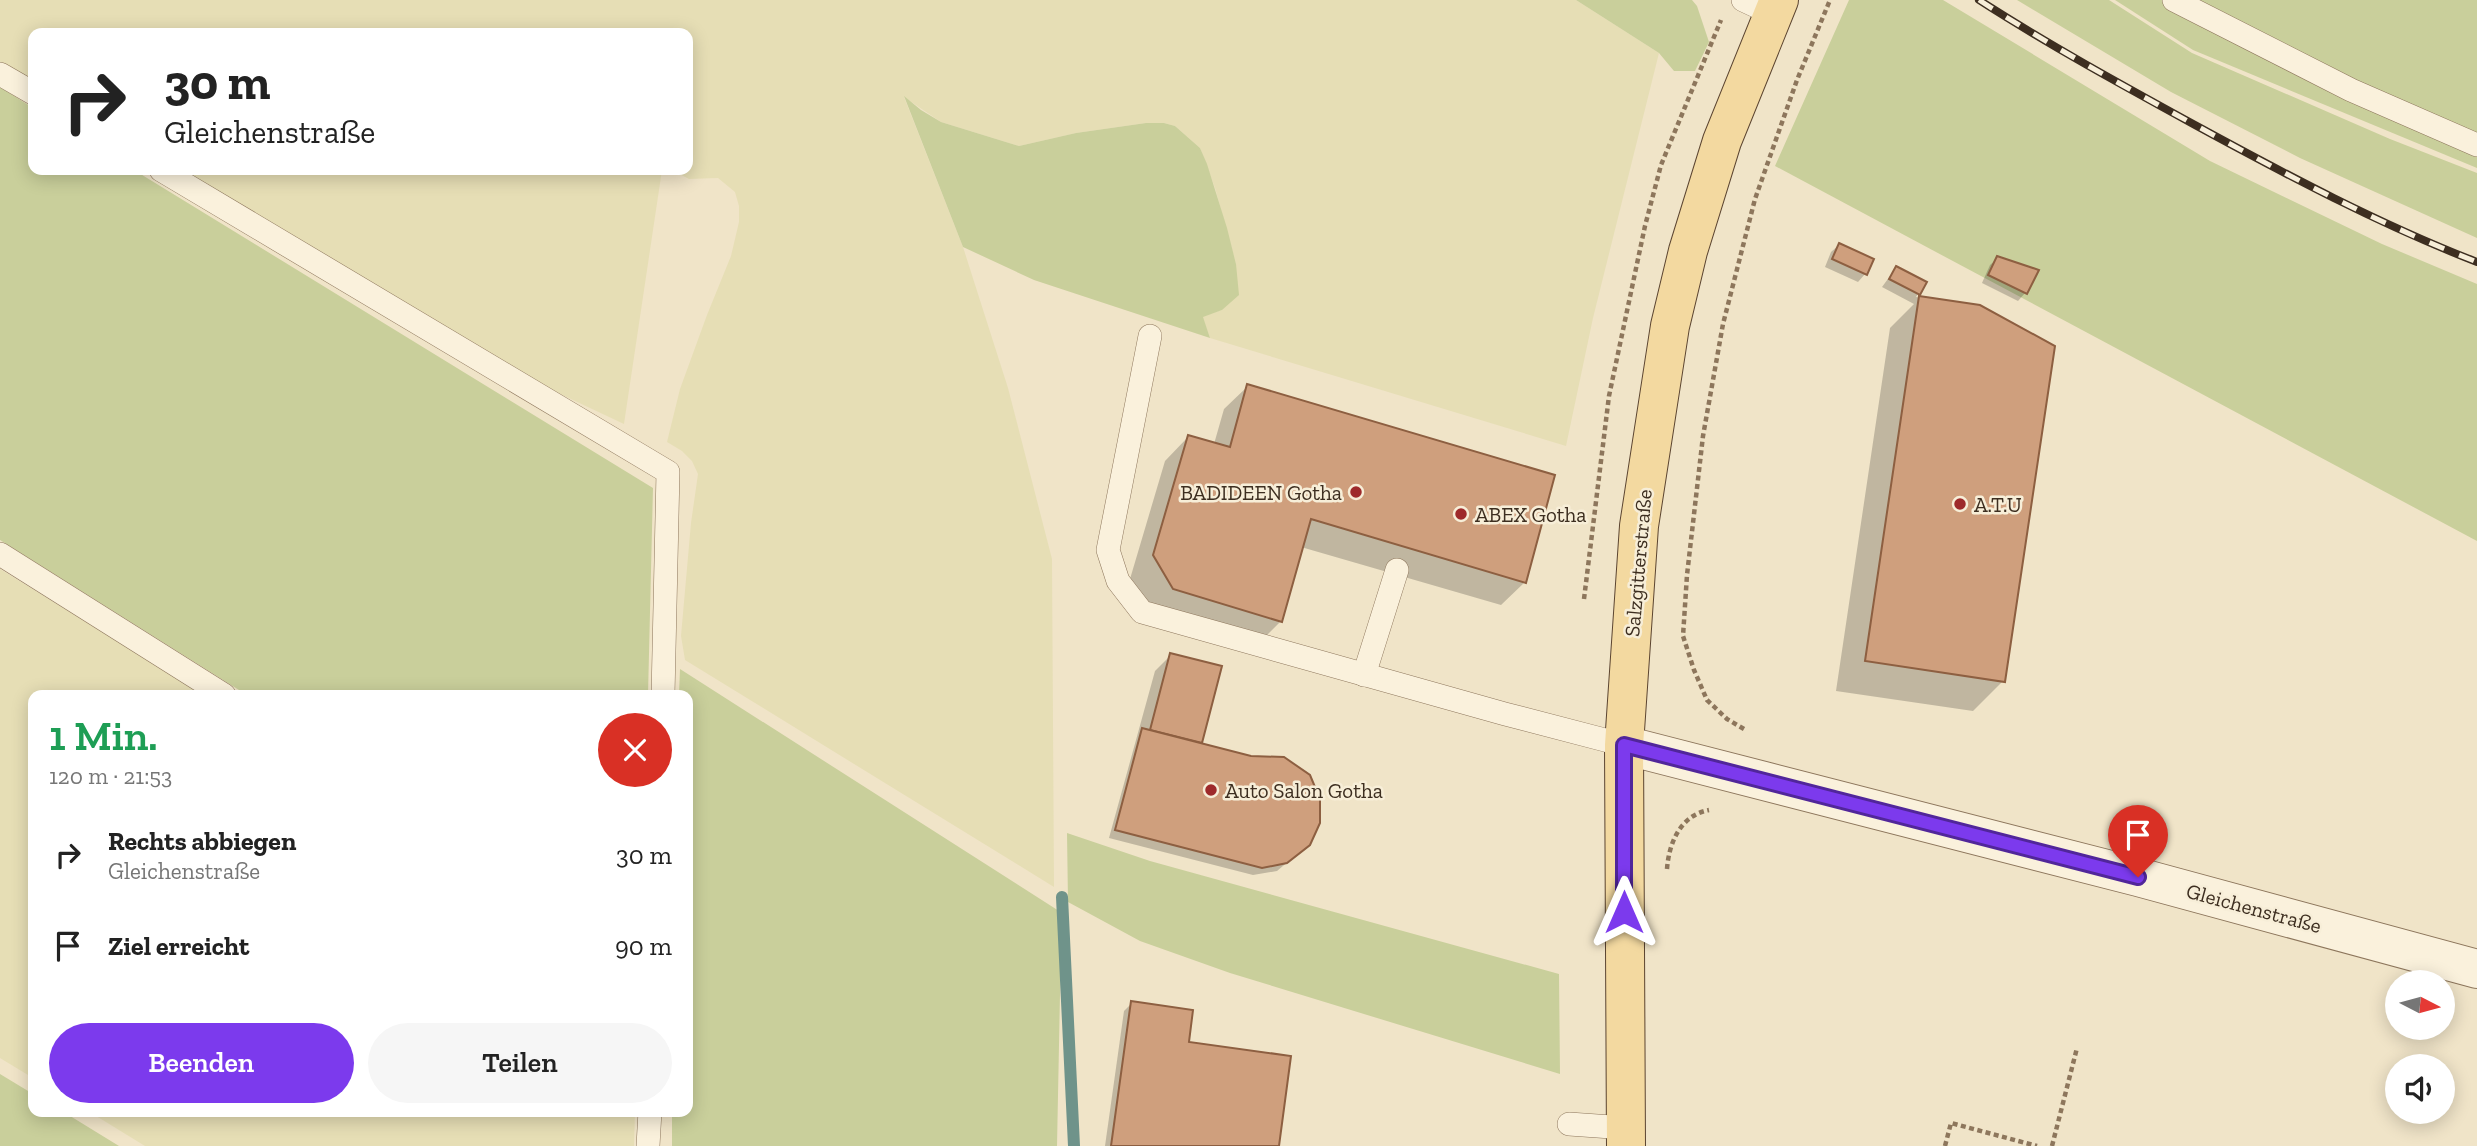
<!DOCTYPE html>
<html lang="de">
<meta charset="utf-8">
<style>
:root{--surface:#fff;--page:#f6f6f6;--text:#222;--muted:#767676;--accent:#7c3aed}
body{margin:0;font-family:"Zilla Slab",serif;background:var(--page);color:var(--text);height:100vh;display:flex;flex-direction:column;font-size:26px;white-space:nowrap}
*{box-sizing:border-box;margin:0}
p{font-size:23px;color:var(--muted)}
.icon{flex:none;width:38px;height:38px;fill:none;stroke:currentColor;stroke-width:2;stroke-linecap:round;stroke-linejoin:round}
.map{position:relative;flex:1;overflow:hidden}
.drawer{position:absolute;left:28px;top:690px;width:665px;height:427px;display:flex;flex-direction:column;background:var(--surface);border-radius:14px;box-shadow:0 4px 18px #0003}
.drawer>*{flex:none}
.hud{position:absolute;left:28px;top:28px;width:665px;height:147px;border-radius:14px;box-shadow:0 4px 18px #0003;background:#fff;color:var(--text);overflow:hidden}
.needle{width:46px;rotate:96deg}
.controls{position:absolute;left:2385px;top:970px;display:grid;gap:14px}
.controls a{display:grid;place-items:center;width:70px;height:70px;border-radius:50%;background:var(--surface);box-shadow:0 4px 18px #0003;font-size:35px}
.pin{position:absolute;display:grid;place-items:center;width:60px;height:60px;color:#fff;margin:-72px -30px;border-radius:50% 50% 50% 0;rotate:-45deg;box-shadow:0 0 7px #0007}
.pin .icon{rotate:45deg}
.me{position:absolute;width:77px;margin:-38px;rotate:0deg;stroke-linejoin:round;filter:drop-shadow(0 0 5px #0008)}
.turn{display:flex;align-items:center;gap:24px;height:147px;padding:0 21px;font-size:32px}
.turn .icon{width:91px;height:91px;stroke-width:2.5}
.turn b{display:block;font-size:49px;line-height:60px}
.round{display:grid;place-items:center;flex:none;width:74px;height:74px;border-radius:37px;background:var(--page)}
.head{display:flex;align-items:center;justify-content:space-between;height:119px;padding:0 21px}
h1{font-size:42px;font-weight:600;line-height:52px;color:#1e9e55}
.action{display:flex;gap:14px;margin-top:auto;padding:14px 21px}
.action a{flex:1;height:80px;border-radius:42px;background:var(--accent);color:#fff;font-size:28px;font-weight:600;line-height:80px;text-align:center}
.action a+a{background:var(--page);color:var(--text)}
ul{padding:0;list-style:none}
li{display:flex;align-items:center;gap:21px;height:91px;padding:0 21px}
li div{flex:1}
li b{display:block;font-size:26px}
li em{font-style:normal}
.map>svg:first-child{display:block}
</style>
<div class="map">
<svg width="2477" height="1146" viewBox="0 0 2477 1146">
<rect width="100%" height="100%" fill="#f0e4c8"/>
<g fill="#e6deb5">
<path d="M 0,0 L 1576,0 L 1659,53 L 1593,318 L 1566,446 L 1210,338 L 1202,316 L 1222,310 L 1236,264 L 1215,188 L 1200,148 L 1175,126 L 1164,123 L 1146,123 L 1076,133 L 1019,146 L 941,122 L 904,97 L 963,247 L 1008,388 L 1052,559 L 1054,887 L 685,660 L 681,636 L 691,523 L 698,474 L 692,461 L 682,451 L 667,442 L 680,389 L 707,315 L 731,256 L 739,222 L 739,206 L 735,192 L 718,178 L 689,179 L 672,170 L 688,170 L 688,33 L 33,33 L 33,84 L 0,62 Z"/>
<path d="M 180,170 L 662,170 L 624,424 L 539,384 Z"/>
<path d="M 0,569 L 205,695 L 33,695 L 33,1078 L 0,1058 Z"/>
<path d="M 88,1111 L 635,1111 L 634,1146 L 145,1146 Z"/>
</g>
<g fill="#c9cf9b">
<path d="M 1576,0 L 1692,0 L 1697,6 L 1709,42 L 1695,71 L 1674,71 L 1659,53 Z"/>
<path d="M 1849,0 L 1943,0 L 2210,161 L 2382,244 L 2477,284 L 2477,541 L 1775,166 Z"/>
<path d="M 2017,0 L 2109,0 L 2192,53 L 2390,139 L 2477,173 L 2477,238 L 2300,158 L 2171,92 Z"/>
<path d="M 2115,0 L 2477,0 L 2477,168 L 2193,50 Z"/>
<path d="M 0,87 L 33,108 L 33,170 L 134,170 L 653,488 L 648,695 L 247,695 L 0,540 Z"/>
<path d="M 904,96 L 921,110 L 941,122 L 1019,146 L 1076,133 L 1146,123 L 1164,123 L 1175,126 L 1200,148 L 1207,164 L 1227,228 L 1236,264 L 1239,295 L 1222,310 L 1203,317 L 1210,338 L 1034,280 L 963,247 Z"/>
<path d="M 680,669 L 1059,911 L 1061,944 L 1057,1146 L 672,1146 L 672,1111 L 688,1111 L 688,695 L 679,695 Z"/>
<path d="M 1067,833 L 1150,861 L 1559,974 L 1560,1074 L 1230,973 L 1140,941 L 1068,902 Z"/>
<path d="M 0,1074 L 33,1094 L 33,1111 L 62,1111 L 119,1146 L 0,1146 Z"/>
</g>
<g fill="#0003">
<path d="M 1839,245 L 1865,274 L 1858,282 L 1825,267 L 1831,252 Z"/>
<path d="M 1998,258 L 2025,293 L 2018,301 L 1982,283 L 1990,265 Z"/>
<path d="M 1896,268 L 1924,283 L 1916,297 L 1980,307 L 2003,681 L 1973,711 L 1836,691 L 1890,328 L 1914,304 L 1882,287 Z"/>
<path d="M 1248,386 L 1525,582 L 1501,605 L 1301,547 L 1281,621 L 1257,645 L 1150,612 L 1130,579 L 1165,461 L 1188,437 L 1214,444 L 1224,409 Z"/>
<path d="M 1171,655 L 1201,742 L 1199,744 L 1309,844 L 1277,871 L 1253,875 L 1109,838 L 1155,671 Z"/>
<path d="M 1132,1003 L 1187,1044 L 1277,1146 L 1105,1146 L 1124,1011 Z"/>
</g>
<g fill="none" stroke-linecap="round" stroke-linejoin="round">
<path stroke="#6f938a" stroke-width="12" d="M 1062,897 L 1074,1146"/>
</g>
<g fill="#cf9f7d" stroke="#8d5f41" stroke-width="2">
<path d="M 1839,243 L 1874,259 L 1867,275 L 1832,259 Z"/>
<path d="M 1997,256 L 2039,270 L 2027,294 L 1988,275 Z"/>
<path d="M 1896,266 L 1927,282 L 1920,295 L 1889,279 Z"/>
<path d="M 1919,296 L 1980,305 L 2055,346 L 2005,682 L 1865,661 Z"/>
<path d="M 1247,384 L 1555,475 L 1526,583 L 1311,519 L 1282,622 L 1173,589 L 1153,555 L 1188,435 L 1230,447 Z"/>
<path d="M 1170,653 L 1222,666 L 1202,743 L 1150,730 Z"/>
<path d="M 1142,728 L 1251,756 L 1284,757 L 1310,775 L 1320,799 L 1320,823 L 1310,845 L 1287,863 L 1262,868 L 1115,830 Z"/>
<path d="M 1131,1001 L 1193,1010 L 1189,1042 L 1291,1056 L 1279,1146 L 1111,1146 Z"/>
</g>
<g fill="none" stroke-linecap="round" stroke-linejoin="round">
<defs>
<g id="service">
<path d="M 1743,0 L 1773,14"/>
<path d="M 2174,0 L 2351,90 L 2477,145"/>
<path d="M 0,74 L 33,93"/>
<path d="M 161,170 L 668,472 L 663,695"/>
<path d="M 1150,336 L 1108,550 L 1118,581 L 1142,612 L 1505,714 L 1624,745"/>
<path d="M 0,554 L 224,695"/>
<path d="M 1364,675 L 1397,570"/>
<path d="M 1569,1124 L 1626,1128"/>
<path d="M 648,1146 L 650,1111"/>
</g>
<path id="tertiary" d="M 1624,745 L 2138,877 L 2477,969"/>
<path id="primary" d="M 1626,1146 L 1624,745 L 1639,526 L 1670,326 L 1688,251 L 1722,141 L 1779,0"/>
</defs>
<use href="#service" stroke="#8d765c" stroke-width="24"/>
<use href="#tertiary" stroke="#8d765c" stroke-width="40"/>
<use href="#primary" stroke="#5b4430" stroke-width="40"/>
<g stroke="#8d765c" stroke-width="4.5" stroke-dasharray="5 3.5" stroke-linecap="butt">
<path d="M 1584,599 L 1609,396 L 1645,226 L 1661,165 L 1721,20"/>
<path d="M 1744,729 L 1727,719 L 1707,700 L 1694,670 L 1683,636 L 1687,575 L 1703,436 L 1723,324 L 1755,199 L 1797,80 L 1830,0"/>
<path d="M 1667,869 C 1669,842 1681,815 1709,810"/>
<path d="M 1945,1146 L 1951,1123 L 2037,1146"/>
<path d="M 2052,1146 L 2077,1048"/>
</g>
<use href="#service" stroke="#faf1dc" stroke-width="23"/>
<use href="#tertiary" stroke="#faf1dc" stroke-width="38"/>
<use href="#primary" stroke="#f3d9a0" stroke-width="38"/>
<defs>
<path id="rail" d="M 1979,0 C 2049,45 2122,85 2195,125 C 2287,175 2379,224 2477,262"/>
</defs>
<use href="#rail" stroke="#3d2e20" stroke-width="8"/>
<use href="#rail" stroke="#f7eed8" stroke-width="5" stroke-dasharray="16" stroke-linecap="butt"/>
</g>
<g fill="none" stroke-linecap="round" stroke-linejoin="round">
<defs>
<path id="route" d="M 1624,912 L 1624,745 L 2138,877"/>
</defs>
<use href="#route" stroke="#51269a" stroke-width="18"/>
<use href="#route" stroke="#7c3aed" stroke-width="12"/>
</g>
<g fill="#9e2a2b" stroke="#f7eed8" stroke-width="2.5">
<circle cx="1356" cy="492" r="7"/>
<circle cx="1960" cy="504" r="7"/>
<circle cx="1461" cy="514" r="7"/>
<circle cx="1211" cy="790" r="7"/>
</g>
<g text-anchor="middle" dominant-baseline="central" stroke-width="5" stroke-linejoin="round" paint-order="stroke">
<g font-size="21" fill="#3d2e20" stroke="#f7eed8" text-anchor="start">
<text x="1342" y="492" text-anchor="end">BADIDEEN Gotha</text>
<text x="1974" y="504">A.T.U</text>
<text x="1475" y="514">ABEX Gotha</text>
<text x="1225" y="790">Auto Salon Gotha</text>
</g>
<g font-size="21" fill="#3d2e20" stroke="#f7eed8">
<text transform="translate(1638 563) rotate(-85)">Salzgitterstraße</text>
<text transform="translate(2254 908) rotate(15)">Gleichenstraße</text>
</g>
</g>
</svg>
<div class="controls">
<a><svg class="needle" viewBox="-14 -14 28 28"><path d="M0-13l5 13h-10z" fill="#e53935"/><path d="M0 13l5-13h-10z" fill="#767676"/></svg></a>
<a><svg class="icon" aria-label="sound" viewBox="0 0 24 24"><path d="M4 9h4l5-4v14l-5-4H4zM17 9q2 3 0 6"/></svg></a>
</div>
<div class="pin" style="left:2138px;top:877px;background:#d93025"><svg class="icon" aria-label="arrive" viewBox="0 0 24 24"><path d="M6 21V4h12l-3 4 3 4H6"/></svg></div>
<svg class="me" style="left:1624px;top:912px" viewBox="-20 -20 40 40"><path d="M0-17L14 15 0 8-14 15z" fill="#7c3aed" stroke="#fff" stroke-width="4"/></svg>
<div class="hud">
<div class="turn"><svg class="icon" aria-label="right" viewBox="0 0 24 24"><path d="M7 20v-9h11M14 6l5 5-5 5"/></svg><div><b>30 m</b>Gleichenstraße</div></div>
</div>
<section class="drawer">
<div class="head"><div><h1>1 Min.</h1><p>120 m · 21:53</p></div><a class="round" style="background:#d93025;color:#fff"><svg class="icon" aria-label="close" viewBox="0 0 24 24"><path d="M6 6l12 12M18 6L6 18"/></svg></a></div>
<ul>
<li><svg class="icon" aria-label="right" viewBox="0 0 24 24"><path d="M7 20v-9h11M14 6l5 5-5 5"/></svg><div><b>Rechts abbiegen</b><p>Gleichenstraße</p></div><em>30 m</em></li>
<li><svg class="icon" aria-label="arrive" viewBox="0 0 24 24"><path d="M6 21V4h12l-3 4 3 4H6"/></svg><div><b>Ziel erreicht</b></div><em>90 m</em></li>
</ul>
<div class="action"><a>Beenden</a><a>Teilen</a></div>
</section>
</div>
